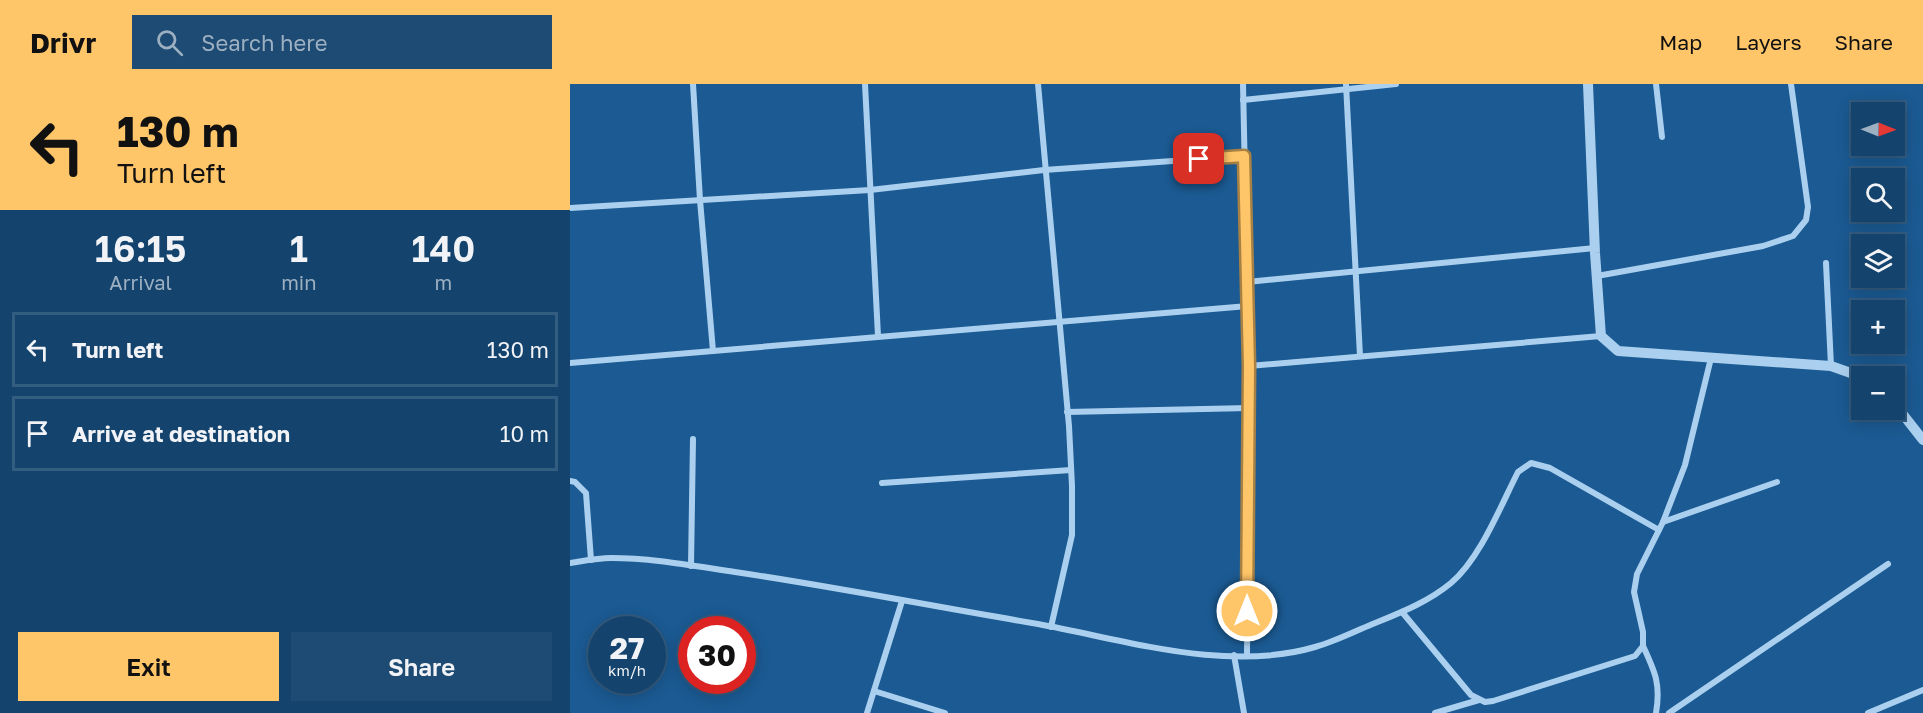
<!DOCTYPE html>
<meta charset="utf-8">
<style>
:root{--surface:#14446e;--page:#1d4b73;--text:#f1f3f6;--muted:#9db0c2;--line:#335c81;--accent:#ffc569}
body{margin:0;font-family:"Golos Text",sans-serif;background:var(--page);color:var(--text);height:100vh;display:flex;flex-direction:column;font-size:22px;white-space:nowrap}
*{box-sizing:border-box;margin:0}
p{font-size:20px;color:var(--muted)}
.icon{flex:none;width:33px;height:33px;fill:none;stroke:currentColor;stroke-width:2;stroke-linecap:round;stroke-linejoin:round}
.map{position:relative;flex:1;overflow:hidden}
.side{display:flex;flex-direction:column;background:var(--surface);width:570px}
.side>*{flex:none}
.guide{background:#ffc569;color:#111;overflow:hidden}
.needle{width:39px;rotate:91deg}
.fabs{position:absolute;left:1281px;top:18px;display:grid;gap:12px}
.fabs a{display:grid;place-items:center;width:54px;height:54px;border-radius:0px;background:var(--surface);box-shadow:0 3px 15px #0003,0 0 0 2px var(--line);font-size:30px}
.speed{position:absolute;left:18px;top:532px;display:flex;gap:12px;font-size:30px;font-weight:700;text-align:center}
.speed>*{display:grid;place-content:center;width:78px;height:78px;border-radius:50%;background:var(--surface);box-shadow:0 3px 15px #0003,0 0 0 2px var(--line);line-height:1}
.speed small{font-size:15px;font-weight:400}
.speed .limit{border:9px solid #d22;background:#fff;color:#111}
.pin{position:absolute;display:grid;place-items:center;width:51px;height:51px;color:#fff;margin:-26px;border-radius:12px;box-shadow:0 3px 9px #0006}
.me{position:absolute;width:66px;margin:-33px;rotate:0deg;stroke-linejoin:round;filter:drop-shadow(0 0 4px #0008)}
.turn{display:flex;align-items:center;gap:21px;height:126px;padding:0 18px;font-size:27px}
.turn .icon{width:78px;height:78px;stroke-width:2.5}
.turn b{display:block;font-size:42px;line-height:51px}
.eta{display:flex;justify-content:space-evenly;align-items:center;height:102px;text-align:center}
.eta b{font-size:36px;font-weight:600;line-height:42px}
.primary-button{display:flex;gap:12px;margin-top:auto;padding:12px 18px}
.primary-button a{flex:1;height:69px;border-radius:0px;background:var(--accent);color:#111;font-size:24px;font-weight:600;line-height:69px;text-align:center}
.primary-button a+a{background:var(--page);color:var(--text)}
ul{padding:0;list-style:none}
li{display:flex;align-items:center;gap:18px;height:75px;margin:0 12px 9px;padding:0 6px;border:3px solid var(--line);border-radius:0px}
li div{flex:1}
li b{display:block;font-size:22px}
li em{font-style:normal}
header{display:flex;align-items:center;gap:36px;box-sizing:border-box;height:84px;padding:0 30px;background:var(--accent);color:#111}
header strong{font-size:28px}
nav{display:flex;gap:33px;margin-inline-start:auto;font-size:21px}
.search{width:420px;height:54px;background:var(--page);display:flex;align-items:center;gap:15px;box-sizing:border-box;padding:0 21px;border-radius:0px;color:var(--muted);font-size:22px}
main{display:flex;flex:1;min-height:0}
.map>svg:first-child{display:block}
</style>
<header>
<strong>Drivr</strong>
<div class="search"><svg class="icon" aria-label="search" viewBox="0 0 24 24"><circle cx="10" cy="10" r="6"/><path d="M15 15l6 6"/></svg>Search here</div>
<nav><a>Map</a><a>Layers</a><a>Share</a></nav>
</header>
<main>
<section class="side">
<div class="guide">
<div class="turn"><svg class="icon" aria-label="left" viewBox="0 0 24 24"><path d="M17 20v-9H6M10 6l-5 5 5 5"/></svg><div><b>130 m</b>Turn left</div></div>
</div>
<div class="eta">
<div><b>16:15</b><p>Arrival</p></div>
<div><b>1</b><p>min</p></div>
<div><b>140</b><p>m</p></div>
</div>
<ul>
<li><svg class="icon" aria-label="left" viewBox="0 0 24 24"><path d="M17 20v-9H6M10 6l-5 5 5 5"/></svg><div><b>Turn left</b></div><em>130 m</em></li>
<li><svg class="icon" aria-label="arrive" viewBox="0 0 24 24"><path d="M6 21V4h12l-3 4 3 4H6"/></svg><div><b>Arrive at destination</b></div><em>10 m</em></li>
</ul>
<div class="primary-button"><a>Exit</a><a>Share</a></div>
</section>
<div class="map">
<svg width="1353" height="629" viewBox="0 0 1353 629">
<rect width="100%" height="100%" fill="#1b5a92"/>
<g fill="none" stroke-linecap="round" stroke-linejoin="round">
<g stroke="#abd0ef" stroke-width="6">
<path d="M 123,0 L 130,116 L 143,267"/>
<path d="M 295,0 L 308,252"/>
<path d="M 468,0 L 499,342 L 502,402 L 502,451 L 481,543"/>
<path d="M 673,0 L 679,282 L 677,572"/>
<path d="M 776,0 L 790,272"/>
<path d="M 1086,0 L 1092,53"/>
<path d="M 673,16 L 826,0"/>
<path d="M 0,124 L 300,106 L 474,86 L 674,72"/>
<path d="M 1256,179 L 1261,282"/>
<path d="M 1027,192 L 1193,162 L 1223,152 L 1236,136 L 1238,123 L 1221,0"/>
<path d="M 677,198 L 1025,164"/>
<path d="M 0,279 L 678,222"/>
<path d="M 679,282 L 1031,252"/>
<path d="M 497,328 L 679,324"/>
<path d="M 0,397 L 5,398 L 16,409 L 21,476"/>
<path d="M 312,399 L 501,386"/>
<path d="M 1093,438 L 1207,398"/>
<path d="M 0,479 C 13,477 28,474 41,474 C 83,474 124,482 165,488 C 266,503 367,523 468,540 C 556,556 656,589 745,563 C 763,558 781,549 798,542 C 827,530 857,519 881,499 C 910,475 931,421 948,388 L 961,379 L 980,384 L 1089,446"/>
<path d="M 121,482 L 123,355"/>
<path d="M 832,528 L 901,611 L 915,618 L 923,617 L 1065,572 L 1073,562 L 1073,548 L 1064,508 L 1067,490 L 1093,438 L 1115,381 L 1141,274"/>
<path d="M 1073,562 C 1085,588 1091,600 1086,629"/>
<path d="M 664,571 L 674,629"/>
<path d="M 304,607 L 375,629"/>
<path d="M 297,629 L 332,517"/>
<path d="M 865,629 L 909,616"/>
<path d="M 1099,629 L 1318,480"/>
<path d="M 1298,629 L 1353,606"/>
</g>
<g stroke="#abd0ef" stroke-width="10">
<path d="M 1018,0 L 1025,169 L 1031,252 L 1048,267 L 1261,282 L 1292,293"/>
<path d="M 1324,319 L 1353,356"/>
</g>
</g>
<g fill="none" stroke-linecap="round" stroke-linejoin="round">
<defs>
<path id="route" d="M 629,75 L 674,72 L 679,282 L 677,527"/>
</defs>
<use href="#route" stroke="#a68044" stroke-width="15"/>
<use href="#route" stroke="#ffc569" stroke-width="10"/>
</g>
</svg>
<div class="fabs">
<a><svg class="needle" viewBox="-14 -14 28 28"><path d="M0-13l5 13h-10z" fill="#e53935"/><path d="M0 13l5-13h-10z" fill="#9db0c2"/></svg></a>
<a><svg class="icon" aria-label="search" viewBox="0 0 24 24"><circle cx="10" cy="10" r="6"/><path d="M15 15l6 6"/></svg></a>
<a><svg class="icon" aria-label="layers" viewBox="0 0 24 24"><path d="M12 4l9 5-9 5-9-5zM3 14l9 5 9-5"/></svg></a>
<a>+</a>
<a>−</a>
</div>
<div class="speed"><div>27<small>km/h</small></div><div class="limit">30</div></div>
<div class="pin" style="left:629px;top:75px;background:#d93025"><svg class="icon" aria-label="arrive" viewBox="0 0 24 24"><path d="M6 21V4h12l-3 4 3 4H6"/></svg></div>
<svg class="me" style="left:677px;top:527px" viewBox="-20 -20 40 40"><circle r="17" fill="#ffc569" stroke="#fff" stroke-width="3"/><path d="M0-11L8 9 0 5-8 9z" fill="#fff"/></svg>
</div>
</main>
